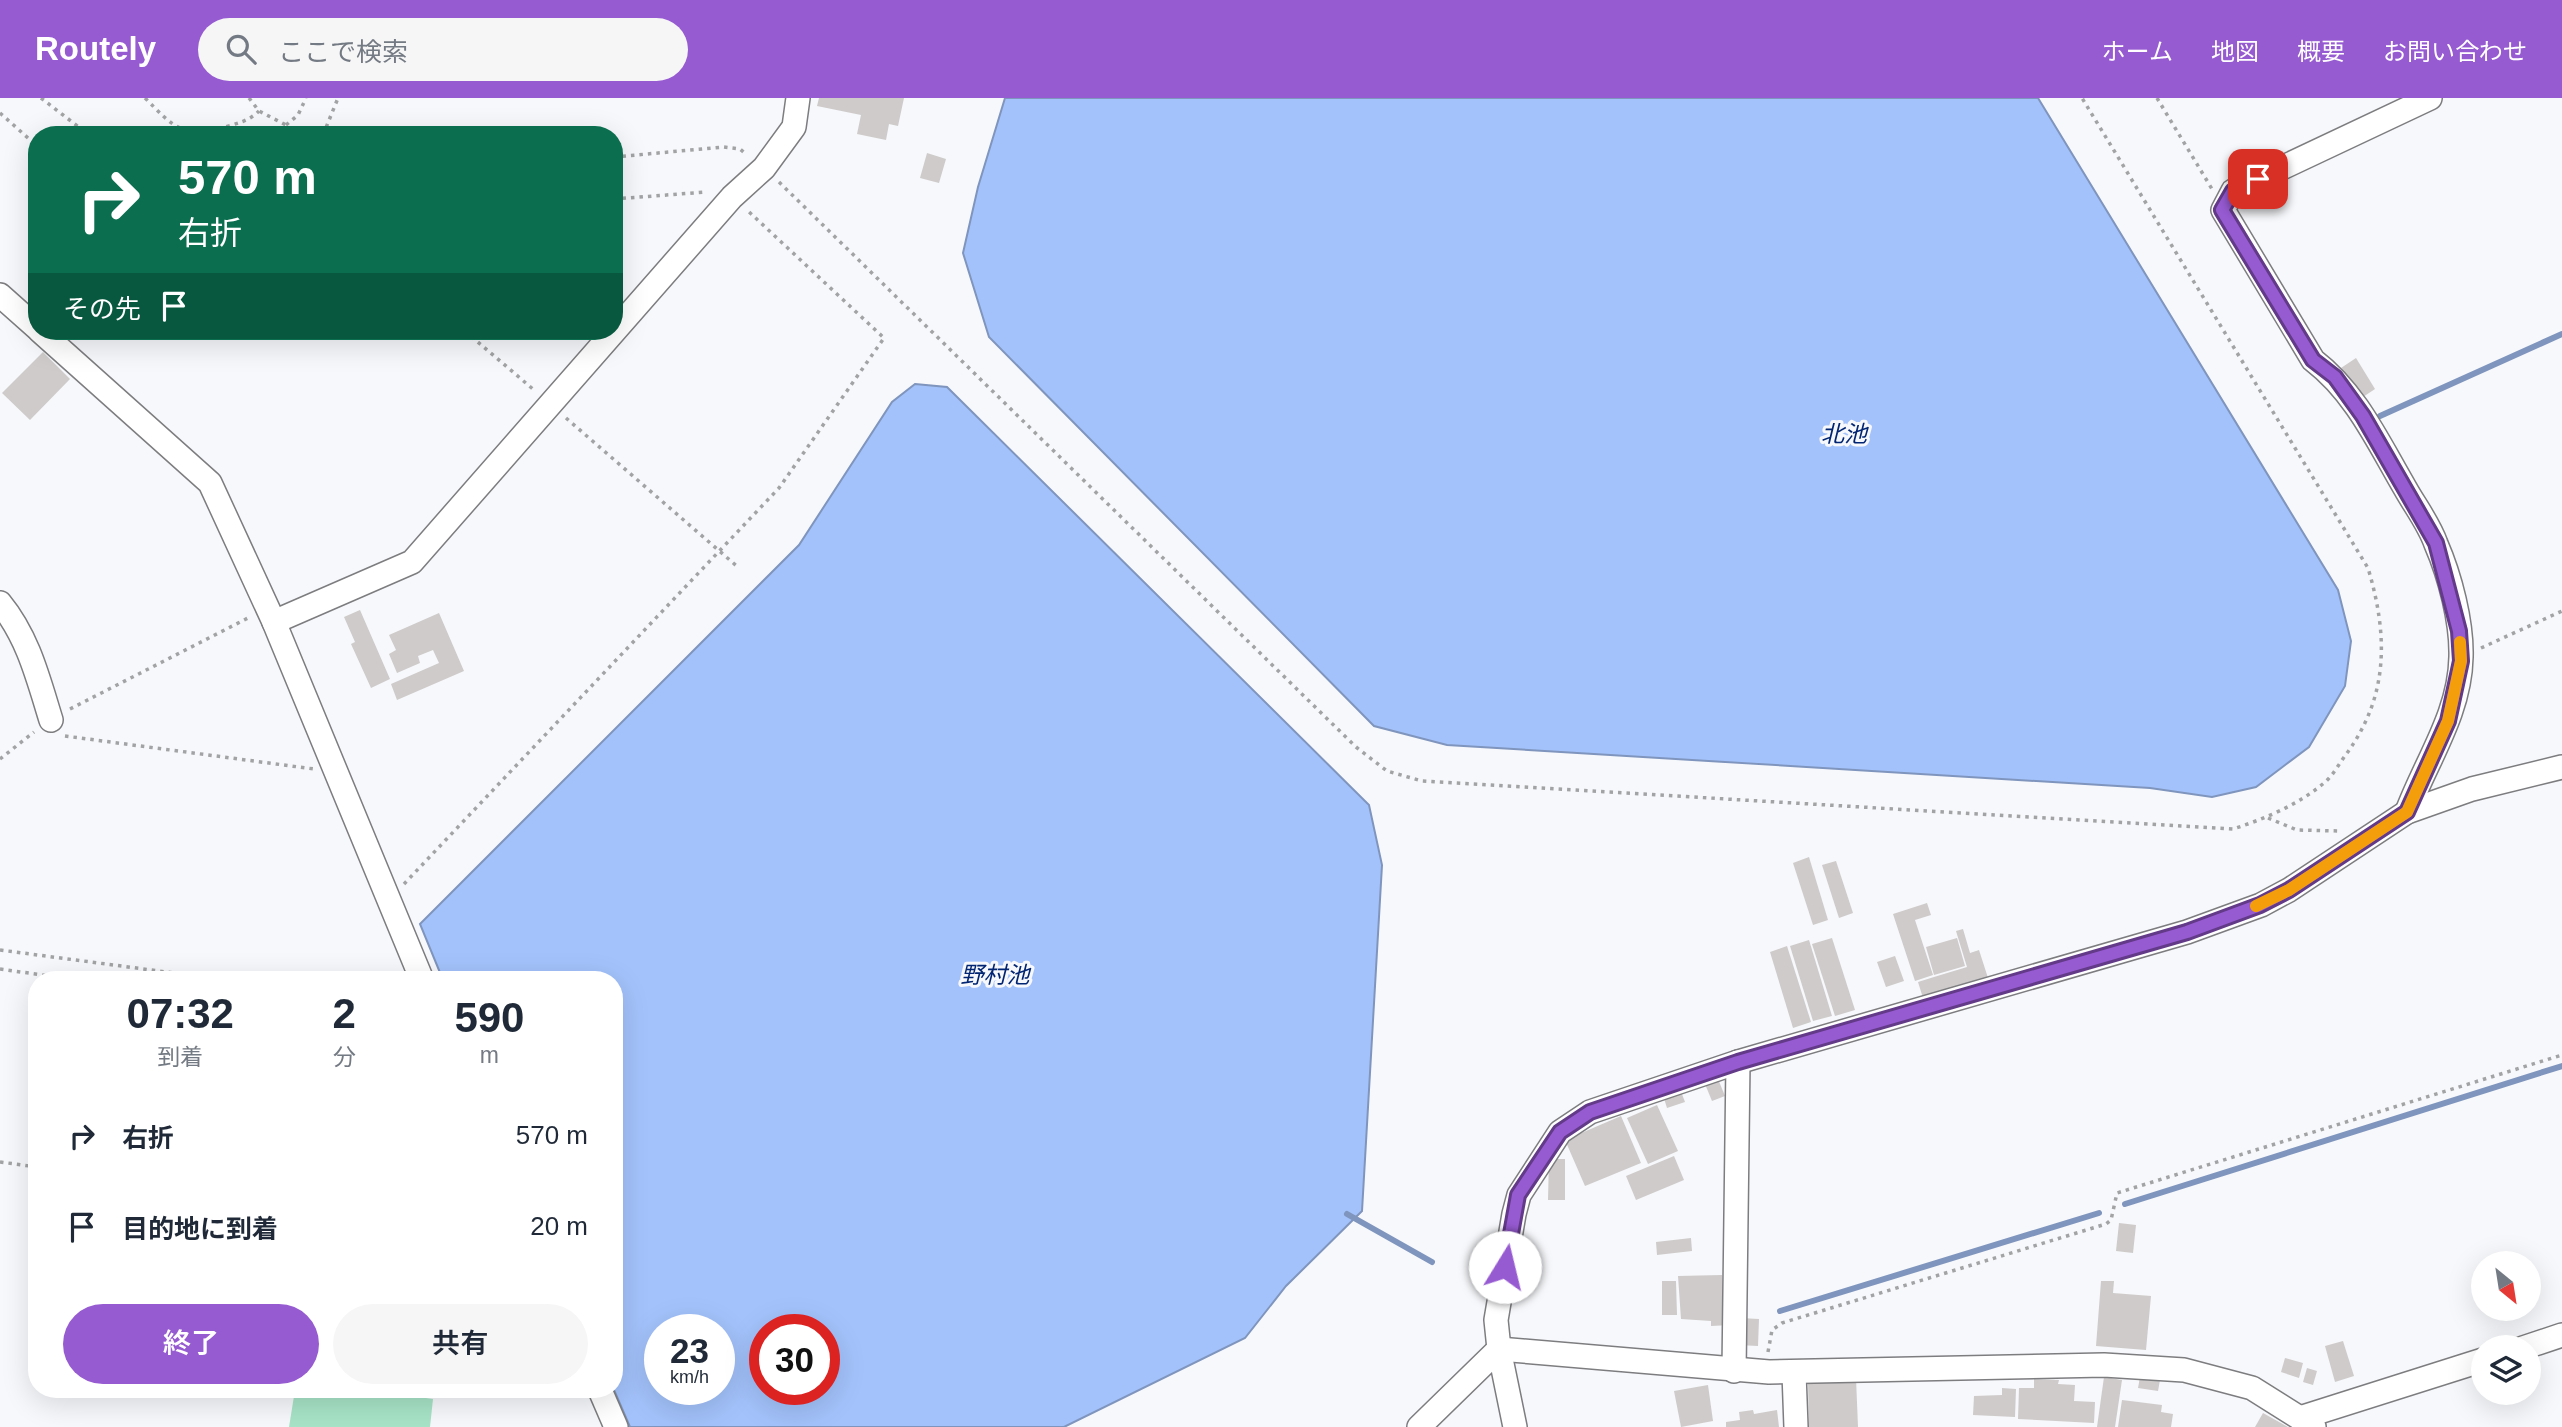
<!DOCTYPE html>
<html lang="ja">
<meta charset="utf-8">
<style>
:root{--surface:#fff;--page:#f6f6f7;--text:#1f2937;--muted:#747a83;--accent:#965ad1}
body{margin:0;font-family:Arial,"Noto Sans JP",sans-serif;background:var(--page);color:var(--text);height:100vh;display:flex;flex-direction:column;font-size:26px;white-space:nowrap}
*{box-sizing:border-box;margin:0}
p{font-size:23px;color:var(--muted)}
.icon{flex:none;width:38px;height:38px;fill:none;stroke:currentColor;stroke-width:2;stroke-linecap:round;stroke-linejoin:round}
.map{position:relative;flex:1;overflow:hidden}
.side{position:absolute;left:28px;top:873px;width:595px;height:427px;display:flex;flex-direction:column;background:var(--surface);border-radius:28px;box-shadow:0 7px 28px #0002}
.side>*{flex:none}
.banner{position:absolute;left:28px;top:28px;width:595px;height:214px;border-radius:28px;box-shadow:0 7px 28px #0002;background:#0b6e4f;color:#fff;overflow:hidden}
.needle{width:46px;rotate:150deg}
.tools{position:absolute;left:2471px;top:1153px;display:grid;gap:14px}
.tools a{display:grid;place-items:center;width:70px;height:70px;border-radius:50%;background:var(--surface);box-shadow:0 7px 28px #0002;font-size:35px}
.speed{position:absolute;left:644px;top:1216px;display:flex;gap:14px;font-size:35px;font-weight:700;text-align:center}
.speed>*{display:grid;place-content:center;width:91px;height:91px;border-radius:50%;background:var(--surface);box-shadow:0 7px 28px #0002;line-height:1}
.speed small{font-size:18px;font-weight:400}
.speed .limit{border:10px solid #d22;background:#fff;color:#111}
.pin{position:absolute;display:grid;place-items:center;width:60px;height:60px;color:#fff;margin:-30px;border-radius:14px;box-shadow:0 4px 10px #0006}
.me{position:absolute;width:77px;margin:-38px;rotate:9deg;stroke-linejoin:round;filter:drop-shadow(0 0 5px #0008)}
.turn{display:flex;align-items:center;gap:24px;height:147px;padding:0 35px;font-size:32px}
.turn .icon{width:91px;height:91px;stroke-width:2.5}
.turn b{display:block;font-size:49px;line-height:60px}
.then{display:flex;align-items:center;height:66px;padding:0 35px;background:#0003;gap:14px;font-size:26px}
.eta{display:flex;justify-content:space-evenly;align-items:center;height:119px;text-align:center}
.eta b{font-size:42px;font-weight:600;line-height:49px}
.button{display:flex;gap:14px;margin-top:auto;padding:14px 35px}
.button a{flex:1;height:80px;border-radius:42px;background:var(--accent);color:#fff;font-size:28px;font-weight:600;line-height:80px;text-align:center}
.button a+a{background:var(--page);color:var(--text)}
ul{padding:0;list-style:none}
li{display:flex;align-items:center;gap:21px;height:91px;padding:0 35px}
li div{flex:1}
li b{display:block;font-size:26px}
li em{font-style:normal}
header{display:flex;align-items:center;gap:42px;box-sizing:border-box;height:98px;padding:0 35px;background:var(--accent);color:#fff}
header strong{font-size:33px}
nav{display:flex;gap:38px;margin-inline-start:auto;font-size:24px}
.search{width:490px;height:63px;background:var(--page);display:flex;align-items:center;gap:18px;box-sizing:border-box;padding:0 24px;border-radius:38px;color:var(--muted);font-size:26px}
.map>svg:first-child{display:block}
</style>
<header>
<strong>Routely</strong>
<div class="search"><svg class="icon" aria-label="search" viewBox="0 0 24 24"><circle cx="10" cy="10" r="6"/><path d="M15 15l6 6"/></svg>ここで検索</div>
<nav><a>ホーム</a><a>地図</a><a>概要</a><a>お問い合わせ</a></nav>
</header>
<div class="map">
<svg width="2562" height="1329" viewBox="0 0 2562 1329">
<rect width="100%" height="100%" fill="#f7f8fb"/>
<path fill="#a7e3c7" d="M 295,1292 L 370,1292 L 433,1301 L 430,1329 L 289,1329 Z"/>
<g fill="#a3c2fb" stroke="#7f95bd" stroke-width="2" fill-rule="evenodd">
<path d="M 1005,0 L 2038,0 L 2338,492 L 2351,543 L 2345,588 L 2309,649 L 2256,689 L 2212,699 L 2150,690 L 1447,647 L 1374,628 L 989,239 L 963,155 L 978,89 Z"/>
<path d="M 915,286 L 947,289 L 1369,707 L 1382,767 L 1362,1113 L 1286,1188 L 1245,1240 L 1064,1329 L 630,1329 L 614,1292 L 614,882 L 443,882 L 420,826 L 799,447 L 892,304 ZM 660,1232 L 719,1232 L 719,1292 L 660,1292 ZM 765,1232 L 824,1232 L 824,1292 L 765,1292 Z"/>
</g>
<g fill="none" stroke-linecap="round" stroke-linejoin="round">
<g stroke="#7f95bd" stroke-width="6">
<path d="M 2380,318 L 2562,236"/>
<path d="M 2125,1106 L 2562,968"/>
<path d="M 1347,1116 L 1432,1164"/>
<path d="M 1780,1213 L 2099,1115"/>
</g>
</g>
<g fill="#cecbca">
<path d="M 819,0 L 904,0 L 898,28 L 889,26 L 886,42 L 857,36 L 861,17 L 817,8 Z"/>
<path d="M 927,55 L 946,61 L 939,85 L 920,80 Z"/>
<path d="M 43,254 L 70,281 L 30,322 L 2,295 Z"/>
<path d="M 2356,260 L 2375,291 L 2360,301 L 2341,270 Z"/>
<path d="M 360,512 L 390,581 L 371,590 L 351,546 L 355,544 L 344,519 Z"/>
<path d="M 439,515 L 464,573 L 397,602 L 391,586 L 439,565 L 433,552 L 418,558 L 420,565 L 397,575 L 389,556 L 396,552 L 389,537 Z"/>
<path d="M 1809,759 L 1828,822 L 1813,827 L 1793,765 Z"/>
<path d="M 1836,763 L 1853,815 L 1839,820 L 1822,767 Z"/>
<path d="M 1927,805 L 1931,817 L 1915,822 L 1933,877 L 1915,883 L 1893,816 Z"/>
<path d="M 1963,831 L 1970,855 L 1979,852 L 1988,880 L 1923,900 L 1918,884 L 1934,879 L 1935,883 L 1934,879 L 1967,869 L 1956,833 Z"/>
<path d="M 1832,840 L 1855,912 L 1835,918 L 1812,846 Z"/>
<path d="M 1957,840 L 1965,868 L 1934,877 L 1926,849 Z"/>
<path d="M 1809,842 L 1832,918 L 1813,923 L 1790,848 Z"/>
<path d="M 1787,848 L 1811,924 L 1793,930 L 1770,854 Z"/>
<path d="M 1895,858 L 1904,883 L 1886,889 L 1877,864 Z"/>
<path d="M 1718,981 L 1725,998 L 1712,1003 L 1705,986 Z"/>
<path d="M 1680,991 L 1685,1004 L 1667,1010 L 1663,997 Z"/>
<path d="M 1657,1007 L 1678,1053 L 1648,1066 L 1627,1020 Z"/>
<path d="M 1621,1018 L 1641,1065 L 1585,1088 L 1565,1042 Z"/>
<path d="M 1674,1058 L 1684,1082 L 1636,1102 L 1626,1078 Z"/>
<path d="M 1549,1061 L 1565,1061 L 1565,1102 L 1548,1102 Z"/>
<path d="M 2119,1125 L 2136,1127 L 2133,1155 L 2116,1153 Z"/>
<path d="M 1691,1140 L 1692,1153 L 1657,1157 L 1656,1144 Z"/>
<path d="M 1722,1177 L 1723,1219 L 1730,1219 L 1730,1227 L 1711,1228 L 1711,1223 L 1681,1221 L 1678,1178 Z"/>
<path d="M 1662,1183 L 1676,1183 L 1677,1217 L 1662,1217 Z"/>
<path d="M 2101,1183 L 2114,1183 L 2113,1195 L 2151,1198 L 2146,1252 L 2096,1248 Z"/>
<path d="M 1740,1220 L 1759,1221 L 1758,1248 L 1738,1247 Z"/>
<path d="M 2343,1243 L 2354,1278 L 2335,1284 L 2325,1248 Z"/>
<path d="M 2285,1260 L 2303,1265 L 2299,1280 L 2281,1274 Z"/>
<path d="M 2307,1270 L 2317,1273 L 2313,1287 L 2303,1284 Z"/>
<path d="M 2104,1279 L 2122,1282 L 2115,1329 L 2097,1329 Z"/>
<path d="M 2140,1279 L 2160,1282 L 2158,1293 L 2138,1290 Z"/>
<path d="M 1856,1280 L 1858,1329 L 1809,1329 L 1808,1284 Z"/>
<path d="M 2034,1281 L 2059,1282 L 2058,1286 L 2075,1287 L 2074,1303 L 2095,1304 L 2094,1325 L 2018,1321 L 2019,1290 L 2034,1290 Z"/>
<path d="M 1708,1287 L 1713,1323 L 1681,1329 L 1674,1293 Z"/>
<path d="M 2002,1290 L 2016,1291 L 2015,1319 L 1973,1317 L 1974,1298 L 2002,1297 Z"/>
<path d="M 2122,1302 L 2162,1307 L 2161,1314 L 2173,1316 L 2171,1329 L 2118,1329 Z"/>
<path d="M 1753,1312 L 1754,1316 L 1777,1312 L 1779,1329 L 1726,1329 L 1726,1324 L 1740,1322 L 1739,1314 Z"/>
<path d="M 2263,1315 L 2288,1329 L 2255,1329 Z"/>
</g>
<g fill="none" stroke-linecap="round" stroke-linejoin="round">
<defs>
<g id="street">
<path d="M 0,197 L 37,230"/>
<path d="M 40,233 L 210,385 L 274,524 L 422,882"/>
<path d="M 0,505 C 28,539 38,580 51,622"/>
<path d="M 274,524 L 412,464 L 732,99 L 764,70 L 794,29 L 798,0"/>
<path d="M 2407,714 C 2426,663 2460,616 2461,559 C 2462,524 2450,478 2436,446 C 2429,426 2415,408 2405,390 C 2378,344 2356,295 2313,262 L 2223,112 L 2233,93 L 2430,0"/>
<path d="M 2523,1250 L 2562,1237"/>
<path d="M 1499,1251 L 1769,1274 L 2104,1267 L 2184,1272 L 2252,1290 L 2314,1329"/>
<path d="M 1734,1273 L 1738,964"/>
<path d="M 1794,1275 L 1796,1329"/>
<path d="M 600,1292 L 616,1329"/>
<path d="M 2300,1320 L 2483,1262"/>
<path d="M 1419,1329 L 1499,1251"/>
<path d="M 1515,1329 L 1499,1251 L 1496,1222 L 1514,1116 L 1519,1097 L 1560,1034 L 1590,1014 L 1738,964 L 2187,834 L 2261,807 L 2289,792 L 2407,714 L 2472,691 L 2562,669"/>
</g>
</defs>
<use href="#street" stroke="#7d7d80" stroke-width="26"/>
<g stroke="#a2a3a5" stroke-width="3.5" stroke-dasharray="3.5 5" stroke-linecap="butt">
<path d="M 41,0 L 89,37"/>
<path d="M 145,0 C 174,29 182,41 225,29 C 238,25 249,23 259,13"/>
<path d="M 249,0 L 259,13 L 286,27 L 294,37"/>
<path d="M 2157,0 L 2212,91"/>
<path d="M 0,15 L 37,48"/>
<path d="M 286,27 L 298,17 L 306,0"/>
<path d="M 323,37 L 338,0"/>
<path d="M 614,59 L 724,49 L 740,51 L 747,57"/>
<path d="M 779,84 L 1356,649 L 1387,673 L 1422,683 L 2233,731 C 2264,721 2298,707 2324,685 C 2333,678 2340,664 2347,655 C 2389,597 2388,537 2368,470 L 2082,0"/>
<path d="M 614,101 L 706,94"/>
<path d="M 465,233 L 534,292"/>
<path d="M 566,320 L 739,470"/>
<path d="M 2481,550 L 2562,513"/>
<path d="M 70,611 L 250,519"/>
<path d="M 65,638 L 314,671"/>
<path d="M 0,661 L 34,634"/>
<path d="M 2268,720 L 2297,732 L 2339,733"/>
<path d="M 404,786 L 779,390 L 884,240 L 747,112"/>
<path d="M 0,852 L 227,882"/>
<path d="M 0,871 L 77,882"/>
<path d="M 0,1064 L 37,1069"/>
<path d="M 1768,1254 L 1772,1232 L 1782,1225 L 2106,1126 L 2111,1122 L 2117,1095 L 2562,957"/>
</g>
<use href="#street" stroke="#fff" stroke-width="23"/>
</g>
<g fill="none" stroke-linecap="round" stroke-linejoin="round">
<defs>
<path id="route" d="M 1505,1169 L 1518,1097 L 1560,1034 L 1590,1014 L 1738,964 L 2187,834 L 2260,807 L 2289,792 L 2407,714 L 2448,623 L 2461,563 L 2459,533 L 2436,445 L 2363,318 L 2335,279 L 2313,262 L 2222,112 L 2233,93 L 2258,81"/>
</defs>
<use href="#route" stroke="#623a88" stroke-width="18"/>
<use href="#route" stroke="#965ad1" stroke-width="12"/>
<path stroke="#f59e0b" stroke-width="12" d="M 2256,808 L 2289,792 L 2407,714 L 2448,623 L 2461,563 L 2460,544"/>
</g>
<g text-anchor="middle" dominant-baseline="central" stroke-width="6" stroke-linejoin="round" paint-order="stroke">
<g font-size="23" font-style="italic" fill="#012573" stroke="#f7f8fb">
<text x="1844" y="336">北池</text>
<text x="995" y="877">野村池</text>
</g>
</g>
</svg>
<div class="tools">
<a><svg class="needle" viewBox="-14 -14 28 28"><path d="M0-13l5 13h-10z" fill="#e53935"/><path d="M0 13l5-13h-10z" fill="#747a83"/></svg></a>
<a><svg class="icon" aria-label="layers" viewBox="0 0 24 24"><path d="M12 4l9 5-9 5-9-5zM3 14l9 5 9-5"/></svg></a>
</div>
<div class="speed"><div>23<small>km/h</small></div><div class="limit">30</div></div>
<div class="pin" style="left:2258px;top:81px;background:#d93025"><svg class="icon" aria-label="arrive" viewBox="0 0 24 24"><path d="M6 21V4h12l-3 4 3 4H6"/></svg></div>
<svg class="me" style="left:1505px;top:1169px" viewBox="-20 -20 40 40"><circle r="19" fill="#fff"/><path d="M0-13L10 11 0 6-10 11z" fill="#965ad1"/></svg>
<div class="banner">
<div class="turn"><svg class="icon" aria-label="right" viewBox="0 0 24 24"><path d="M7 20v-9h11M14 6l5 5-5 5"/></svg><div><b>570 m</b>右折</div></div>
<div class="then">その先<svg class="icon" aria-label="arrive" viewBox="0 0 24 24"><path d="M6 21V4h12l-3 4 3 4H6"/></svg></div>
</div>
<section class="side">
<div class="eta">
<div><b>07:32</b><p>到着</p></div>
<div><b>2</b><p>分</p></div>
<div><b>590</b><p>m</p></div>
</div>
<ul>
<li><svg class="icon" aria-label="right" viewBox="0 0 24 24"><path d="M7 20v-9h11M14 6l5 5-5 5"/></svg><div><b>右折</b></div><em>570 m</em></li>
<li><svg class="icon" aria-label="arrive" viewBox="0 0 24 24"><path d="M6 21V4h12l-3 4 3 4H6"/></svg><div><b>目的地に到着</b></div><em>20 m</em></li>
</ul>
<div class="button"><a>終了</a><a>共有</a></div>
</section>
</div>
